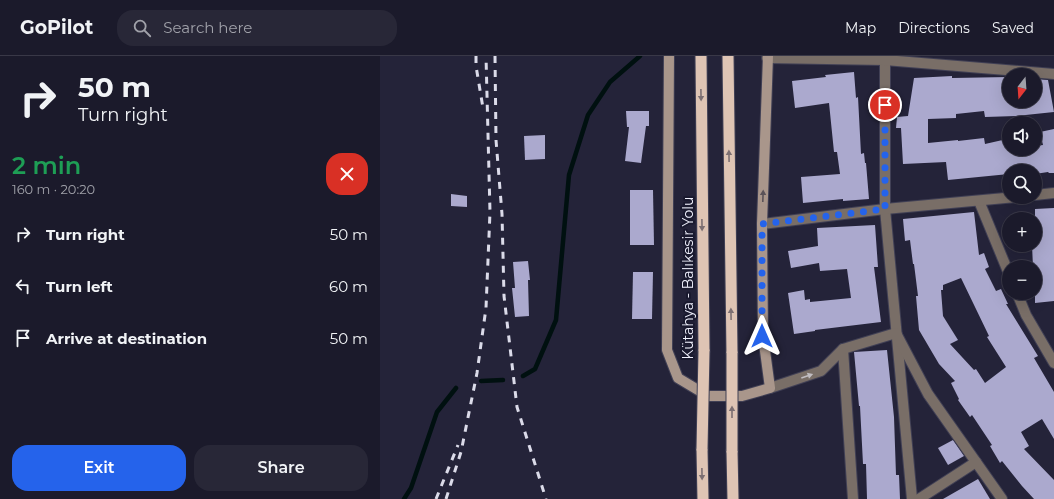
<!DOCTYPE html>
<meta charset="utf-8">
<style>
:root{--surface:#1b1a2b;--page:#282737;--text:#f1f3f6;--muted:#a0a1a9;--line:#393847;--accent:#2563eb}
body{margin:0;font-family:Montserrat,sans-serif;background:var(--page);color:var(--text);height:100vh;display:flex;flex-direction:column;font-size:15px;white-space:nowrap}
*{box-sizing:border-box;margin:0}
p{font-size:13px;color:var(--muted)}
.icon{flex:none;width:22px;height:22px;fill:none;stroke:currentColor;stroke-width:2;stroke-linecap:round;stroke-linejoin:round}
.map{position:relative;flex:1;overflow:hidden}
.sheet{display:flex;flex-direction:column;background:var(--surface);width:380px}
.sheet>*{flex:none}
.hud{background:#1b1a2b;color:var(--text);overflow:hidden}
.needle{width:26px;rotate:197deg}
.tools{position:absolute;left:622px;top:12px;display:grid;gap:8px}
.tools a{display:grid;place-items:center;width:40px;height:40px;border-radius:50%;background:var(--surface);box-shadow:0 4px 16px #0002,0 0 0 1px var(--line);font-size:20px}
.pin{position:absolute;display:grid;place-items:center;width:34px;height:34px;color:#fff;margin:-17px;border:2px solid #fff;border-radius:50%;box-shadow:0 1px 4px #0007}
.me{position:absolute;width:44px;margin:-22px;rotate:0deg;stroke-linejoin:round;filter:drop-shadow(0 0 3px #0008)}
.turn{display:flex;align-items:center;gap:14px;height:84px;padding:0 12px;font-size:18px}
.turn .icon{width:52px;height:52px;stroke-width:2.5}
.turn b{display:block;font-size:28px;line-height:34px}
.round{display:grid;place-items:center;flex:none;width:42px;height:42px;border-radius:16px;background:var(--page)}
.head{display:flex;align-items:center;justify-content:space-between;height:68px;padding:0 12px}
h1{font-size:24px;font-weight:600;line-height:30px;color:#1e9e55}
.action{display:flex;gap:8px;margin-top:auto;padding:8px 12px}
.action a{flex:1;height:46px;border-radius:16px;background:var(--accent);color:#fff;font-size:16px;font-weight:600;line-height:46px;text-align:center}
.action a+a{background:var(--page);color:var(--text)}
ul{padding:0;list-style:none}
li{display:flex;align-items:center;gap:12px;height:52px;padding:0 12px}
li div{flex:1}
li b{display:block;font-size:15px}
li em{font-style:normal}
header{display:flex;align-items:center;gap:24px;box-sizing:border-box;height:56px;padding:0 20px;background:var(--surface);border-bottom:1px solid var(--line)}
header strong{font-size:19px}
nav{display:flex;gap:22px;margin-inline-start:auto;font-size:14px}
.search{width:280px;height:36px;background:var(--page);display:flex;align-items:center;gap:10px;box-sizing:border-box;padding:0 14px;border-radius:16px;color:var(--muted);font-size:15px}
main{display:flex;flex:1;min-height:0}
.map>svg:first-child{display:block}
</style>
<header>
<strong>GoPilot</strong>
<div class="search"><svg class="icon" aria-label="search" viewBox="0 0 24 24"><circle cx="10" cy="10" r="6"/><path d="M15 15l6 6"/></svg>Search here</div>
<nav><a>Map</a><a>Directions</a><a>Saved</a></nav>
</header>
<main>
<section class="sheet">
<div class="hud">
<div class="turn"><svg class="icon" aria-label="right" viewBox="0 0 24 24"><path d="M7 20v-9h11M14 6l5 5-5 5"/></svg><div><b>50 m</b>Turn right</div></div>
</div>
<div class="head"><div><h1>2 min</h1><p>160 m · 20:20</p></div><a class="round" style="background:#d93025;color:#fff"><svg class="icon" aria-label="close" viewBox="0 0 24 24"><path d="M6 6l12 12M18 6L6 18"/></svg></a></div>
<ul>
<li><svg class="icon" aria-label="right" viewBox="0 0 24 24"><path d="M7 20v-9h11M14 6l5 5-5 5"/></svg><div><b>Turn right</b></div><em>50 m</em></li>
<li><svg class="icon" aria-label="left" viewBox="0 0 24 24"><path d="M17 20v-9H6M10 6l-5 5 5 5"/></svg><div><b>Turn left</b></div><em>60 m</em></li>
<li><svg class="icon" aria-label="arrive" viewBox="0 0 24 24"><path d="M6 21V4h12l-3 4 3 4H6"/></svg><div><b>Arrive at destination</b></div><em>50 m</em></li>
</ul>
<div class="action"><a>Exit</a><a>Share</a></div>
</section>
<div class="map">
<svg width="674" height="443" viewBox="0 0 674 443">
<rect width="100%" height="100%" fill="#242339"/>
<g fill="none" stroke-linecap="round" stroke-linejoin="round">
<g stroke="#001010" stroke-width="4.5">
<path d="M 143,320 L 155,313 L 176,264 L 189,119 L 208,59 L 230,26 L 260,0"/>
<path d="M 101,325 L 123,324"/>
<path d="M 24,443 L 31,432 L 57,356 L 76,332"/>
</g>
</g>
<g fill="#aba9ce" fill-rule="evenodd">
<path d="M 474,16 L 476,42 L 478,41 L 481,98 L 484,97 L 485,107 L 486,107 L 489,143 L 463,145 L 463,143 L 423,147 L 421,121 L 460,118 L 457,96 L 454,96 L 449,47 L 415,52 L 412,25 L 446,21 L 445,19 Z"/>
<path d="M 572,20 L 572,22 L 629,21 L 629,45 L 655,45 L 655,23 L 668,24 L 674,56 L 636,60 L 605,61 L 604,55 L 576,58 L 576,62 L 548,63 L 548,87 L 578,84 L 578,85 L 604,82 L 605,88 L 627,83 L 629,93 L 655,93 L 655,90 L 663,89 L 660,76 L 674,73 L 674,117 L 669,117 L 668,116 L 655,118 L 655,115 L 629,115 L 629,118 L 568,124 L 566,106 L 523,108 L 521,72 L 516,72 L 517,61 L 528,60 L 534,22 Z"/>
<path d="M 246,55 L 269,55 L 269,70 L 266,70 L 261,107 L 245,105 L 249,71 L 247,71 Z"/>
<path d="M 165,79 L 165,103 L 145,104 L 144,80 Z"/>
<path d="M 250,134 L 273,134 L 274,189 L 250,189 Z"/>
<path d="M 71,138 L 87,140 L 87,151 L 71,150 Z"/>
<path d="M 674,152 L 674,245 L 655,247 L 655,211 L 653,211 L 652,189 L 655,189 L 655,153 Z"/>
<path d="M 594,156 L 599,199 L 604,197 L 609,211 L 605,213 L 616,235 L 621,233 L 628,248 L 626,248 L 658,300 L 654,302 L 674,336 L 674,383 L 662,363 L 641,376 L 649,390 L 644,393 L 674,424 L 674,443 L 654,443 L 642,430 L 622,405 L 620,407 L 610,390 L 612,389 L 592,359 L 590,361 L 578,344 L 579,343 L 571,327 L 575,325 L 559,308 L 539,274 L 536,240 L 538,240 L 534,208 L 533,208 L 530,184 L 525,185 L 523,163 ZM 581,222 L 609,280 L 607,281 L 626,311 L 605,327 L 596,313 L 594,314 L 570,288 L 578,284 L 563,260 L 561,234 L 563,234 L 563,229 Z"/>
<path d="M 495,169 L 498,211 L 494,211 L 501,266 L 435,274 L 435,275 L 414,278 L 408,237 L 424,234 L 425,244 L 430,243 L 430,246 L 471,242 L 467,213 L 440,215 L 439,207 L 411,212 L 408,195 L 438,190 L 437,172 Z"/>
<path d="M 148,205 L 150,224 L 148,224 L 149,260 L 135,261 L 132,232 L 135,232 L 133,206 Z"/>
<path d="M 253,216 L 273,216 L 272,263 L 252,263 Z"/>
<path d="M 507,294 L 514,361 L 516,419 L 519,419 L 520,443 L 487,443 L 486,408 L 483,408 L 480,350 L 479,350 L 474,296 Z"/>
<path d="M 573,384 L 584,400 L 568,409 L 558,392 Z"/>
<path d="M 598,423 L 610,443 L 563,443 Z"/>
</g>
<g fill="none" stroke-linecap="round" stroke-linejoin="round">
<defs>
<g id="minor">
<path d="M 505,0 L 505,153 L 532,443"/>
<path d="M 387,2 L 505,4 L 674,18"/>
<path d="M 655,139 L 674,137"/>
<path d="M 599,145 L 629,218"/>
<path d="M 382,168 L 505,153 L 636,141"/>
<path d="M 637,237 L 646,259 L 674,307"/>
<path d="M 463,293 L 473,443"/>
<path d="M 390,332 L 441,315 L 463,293 L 516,277 L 548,338 L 622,443"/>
<path d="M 539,443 L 596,406"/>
</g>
<path id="secondary" d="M 289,0 L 287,294 L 298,322 L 328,340 L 362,340 L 390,332 L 383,280 L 382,168 L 388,0"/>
<g id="trunk">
<path d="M 321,0 L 324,295"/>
<path d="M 348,0 L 352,297"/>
<path d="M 322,393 L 323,443"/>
<path d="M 352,395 L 353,443"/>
</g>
</defs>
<use href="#minor" stroke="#414055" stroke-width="12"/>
<use href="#secondary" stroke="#414055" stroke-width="12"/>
<use href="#trunk" stroke="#414055" stroke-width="13"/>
<use href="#minor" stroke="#796e67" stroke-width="10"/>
<use href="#secondary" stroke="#a9968b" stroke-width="10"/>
<use href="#trunk" stroke="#dec4b4" stroke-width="11"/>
<g stroke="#dbdbe9" stroke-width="3" stroke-dasharray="7 7" stroke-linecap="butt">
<path d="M 96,0 L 96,10 L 103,52"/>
<path d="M 115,0 L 116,84 L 122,158 L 124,240 L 137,351 L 166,443"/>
<path d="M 56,443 L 78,389"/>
<path d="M 66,443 L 81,396 L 97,317 L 106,252 L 110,156 L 106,0"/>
</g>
<defs>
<g id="trunk-bridge">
<path d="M 352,297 L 352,395"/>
<path d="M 322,393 L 324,295"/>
</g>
</defs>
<use href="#trunk-bridge" stroke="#414055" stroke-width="13" stroke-linecap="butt"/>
<use href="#trunk-bridge" stroke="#dec4b4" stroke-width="11"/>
</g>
<defs><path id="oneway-solid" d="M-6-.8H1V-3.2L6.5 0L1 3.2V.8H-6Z"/></defs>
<g fill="#7c6f72">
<use href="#oneway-solid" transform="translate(321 39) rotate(89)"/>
<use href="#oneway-solid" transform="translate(349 100) rotate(-91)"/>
<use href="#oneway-solid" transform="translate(322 169) rotate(89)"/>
<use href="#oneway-solid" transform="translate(351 258) rotate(-91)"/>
<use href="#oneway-solid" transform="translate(352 356) rotate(-90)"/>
<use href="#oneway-solid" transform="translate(322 418) rotate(89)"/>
</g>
<use fill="#5a5258" href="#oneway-solid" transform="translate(383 140) rotate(-88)"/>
<use fill="#c1bdc2" href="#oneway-solid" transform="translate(427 320) rotate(-19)"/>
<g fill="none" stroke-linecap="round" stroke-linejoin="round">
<path stroke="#2563eb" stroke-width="7" stroke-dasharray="0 12.6" d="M 382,280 L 382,168 L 505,153 L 505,49"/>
</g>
<g text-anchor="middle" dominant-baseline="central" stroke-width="4" stroke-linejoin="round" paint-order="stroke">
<g font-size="14" fill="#f1f2fe" stroke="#1a1a2f">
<text transform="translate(308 222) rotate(-90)">Kütahya - Balıkesir Yolu</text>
</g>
</g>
</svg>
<div class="tools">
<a><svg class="needle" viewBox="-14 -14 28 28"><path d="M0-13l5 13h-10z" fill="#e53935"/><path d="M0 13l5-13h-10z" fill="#a0a1a9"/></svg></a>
<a><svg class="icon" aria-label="sound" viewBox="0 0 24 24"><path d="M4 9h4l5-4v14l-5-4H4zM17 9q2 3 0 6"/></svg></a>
<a><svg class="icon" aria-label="search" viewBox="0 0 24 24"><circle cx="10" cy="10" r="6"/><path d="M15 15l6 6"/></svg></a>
<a>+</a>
<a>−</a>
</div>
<div class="pin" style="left:505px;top:49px;background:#d93025"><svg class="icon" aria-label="arrive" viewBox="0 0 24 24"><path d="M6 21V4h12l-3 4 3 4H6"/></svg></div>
<svg class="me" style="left:382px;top:280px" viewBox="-20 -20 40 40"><path d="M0-17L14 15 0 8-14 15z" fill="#2563eb" stroke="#fff" stroke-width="4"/></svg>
</div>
</main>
